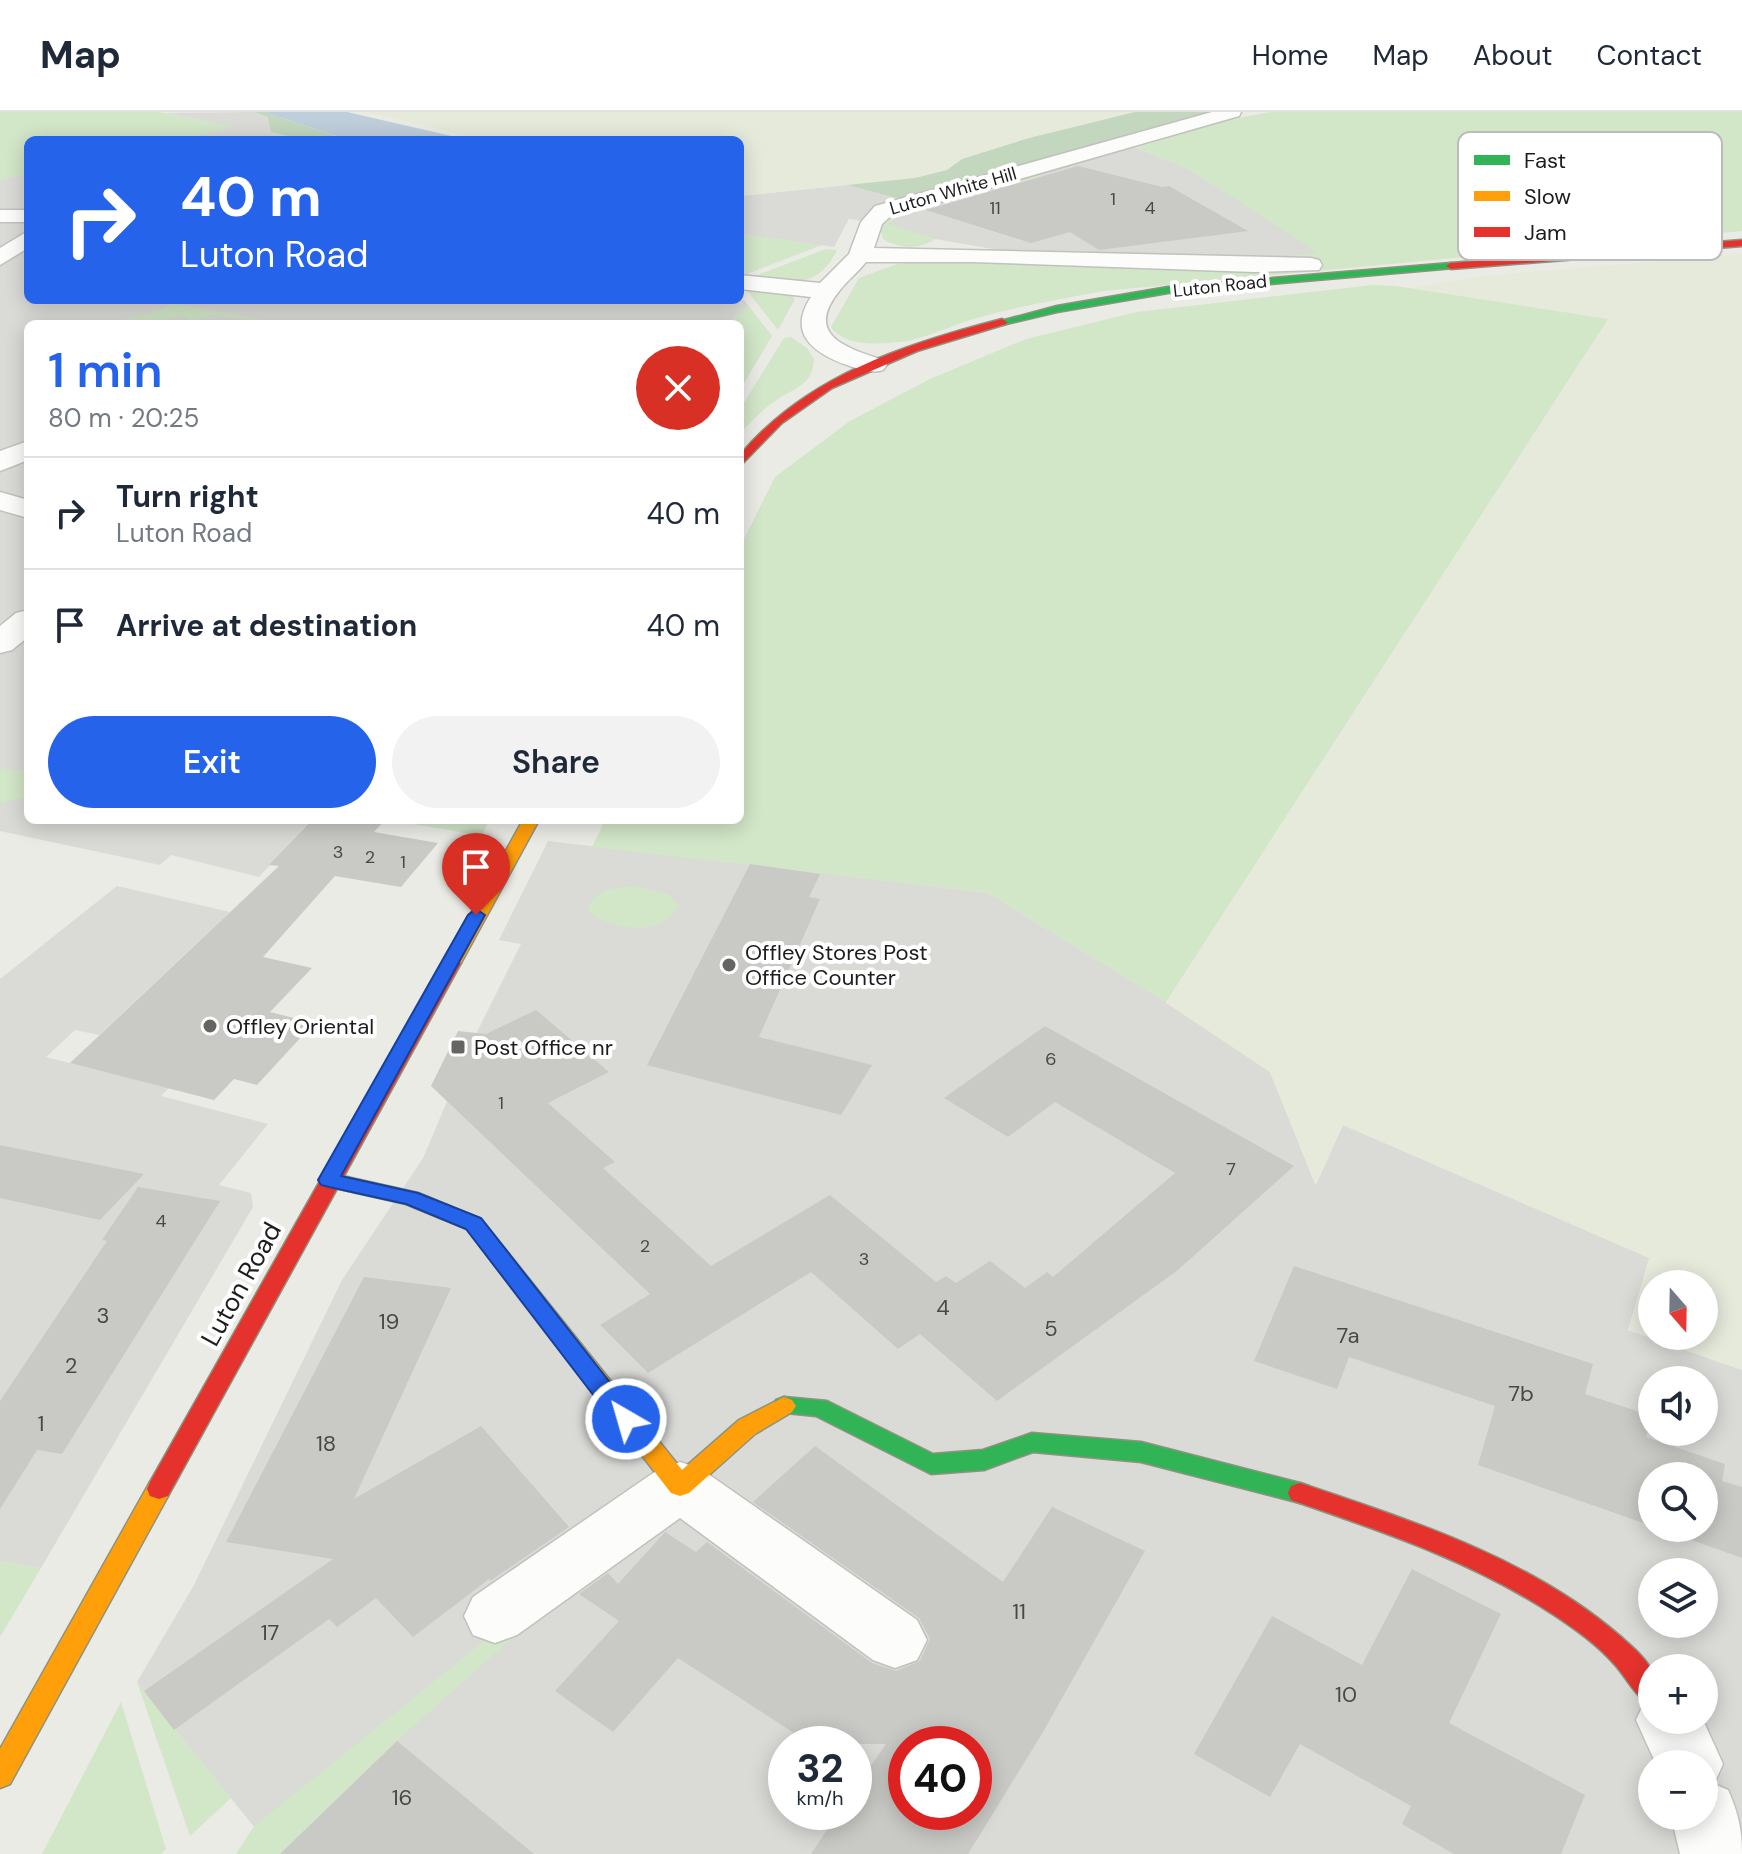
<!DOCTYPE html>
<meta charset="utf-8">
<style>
:root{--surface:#fff;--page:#f2f2f3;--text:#1f2937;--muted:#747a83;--line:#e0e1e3;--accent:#2563eb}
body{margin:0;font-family:"DM Sans",sans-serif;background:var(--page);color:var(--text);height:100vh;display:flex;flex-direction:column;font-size:30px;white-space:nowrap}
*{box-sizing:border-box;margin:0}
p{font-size:26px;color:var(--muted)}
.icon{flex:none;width:44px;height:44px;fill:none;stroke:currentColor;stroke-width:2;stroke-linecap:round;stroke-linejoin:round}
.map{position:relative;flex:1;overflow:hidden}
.details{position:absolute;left:24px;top:208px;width:720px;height:504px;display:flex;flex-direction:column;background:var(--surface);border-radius:12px;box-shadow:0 4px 20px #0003}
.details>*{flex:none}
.hud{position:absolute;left:24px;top:24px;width:720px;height:168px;border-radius:12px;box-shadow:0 4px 20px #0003;background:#2563eb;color:#fff;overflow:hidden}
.needle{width:52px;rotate:160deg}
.controls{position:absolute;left:1638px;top:1158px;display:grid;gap:16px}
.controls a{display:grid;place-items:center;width:80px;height:80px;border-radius:50%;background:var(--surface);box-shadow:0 4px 20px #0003;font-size:40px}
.speed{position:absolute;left:768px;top:1614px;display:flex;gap:16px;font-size:40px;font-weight:700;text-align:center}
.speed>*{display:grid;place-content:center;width:104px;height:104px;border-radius:50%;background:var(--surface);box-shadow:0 4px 20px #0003;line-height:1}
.speed small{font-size:20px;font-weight:400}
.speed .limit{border:12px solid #d22;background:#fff;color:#111}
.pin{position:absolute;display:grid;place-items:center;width:68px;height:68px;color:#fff;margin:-82px -34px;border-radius:50% 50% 50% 0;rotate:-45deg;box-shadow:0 0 8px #0007}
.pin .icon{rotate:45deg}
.me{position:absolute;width:88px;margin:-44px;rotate:322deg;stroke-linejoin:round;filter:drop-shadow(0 0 6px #0008)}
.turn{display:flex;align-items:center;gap:28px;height:168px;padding:0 24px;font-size:36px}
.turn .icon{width:104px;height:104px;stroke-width:2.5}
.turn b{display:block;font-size:56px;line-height:68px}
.round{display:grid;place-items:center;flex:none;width:84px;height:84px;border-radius:42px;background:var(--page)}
.head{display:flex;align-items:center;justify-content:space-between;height:136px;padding:0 24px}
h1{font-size:48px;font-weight:600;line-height:60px;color:var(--accent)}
.primary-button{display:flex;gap:16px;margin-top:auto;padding:16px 24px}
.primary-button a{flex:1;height:92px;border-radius:48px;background:var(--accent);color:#fff;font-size:32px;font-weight:600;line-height:92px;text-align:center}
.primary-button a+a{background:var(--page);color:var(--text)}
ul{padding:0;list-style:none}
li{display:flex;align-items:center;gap:24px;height:112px;padding:0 24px;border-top:2px solid var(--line)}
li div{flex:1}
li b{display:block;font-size:30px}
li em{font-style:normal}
header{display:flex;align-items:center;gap:48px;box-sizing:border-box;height:112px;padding:0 40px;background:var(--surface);border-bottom:2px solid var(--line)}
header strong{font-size:38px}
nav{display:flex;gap:44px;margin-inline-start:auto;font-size:28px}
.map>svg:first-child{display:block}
</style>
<header>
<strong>Map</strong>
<nav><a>Home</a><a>Map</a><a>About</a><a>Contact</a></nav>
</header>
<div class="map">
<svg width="1742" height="1742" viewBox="0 0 1742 1742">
<rect width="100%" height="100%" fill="#ebebe6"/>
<g fill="#dadad7" fill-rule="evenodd">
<path d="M 255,0 L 269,5 L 271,20 L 303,28 L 177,28 L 232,15 L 166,1 Z"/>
<path d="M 1120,34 L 1136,36 L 1189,57 L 1331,148 L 1004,139 L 935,127 L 889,113 L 849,107 L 834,135 L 740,122 L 740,84 L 847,73 L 917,92 Z"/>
<path d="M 28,62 L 28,188 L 740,187 L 744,188 L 748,193 L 727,212 L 28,212 L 28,665 L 5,688 L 28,685 L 28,708 L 311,708 L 259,765 L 171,743 L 160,753 L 0,719 L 0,68 Z"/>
<path d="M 548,729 L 988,781 L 1166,890 L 1270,960 L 1315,1072 L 1343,1013 L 1650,1146 L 1628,1218 L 1742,1258 L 1742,1742 L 276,1742 L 137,1570 L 194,1473 L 342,1168 L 423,1046 L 473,928 L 521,832 L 499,828 ZM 1652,1268 L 1704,1268 L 1704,1320 L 1652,1320 ZM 1652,1364 L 1704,1364 L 1704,1416 L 1652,1416 ZM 1652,1460 L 1704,1460 L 1704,1512 L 1652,1512 ZM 1652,1556 L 1704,1556 L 1704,1608 L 1652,1608 ZM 786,1632 L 854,1632 L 854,1700 L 786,1700 ZM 906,1632 L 974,1632 L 974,1700 L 906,1700 ZM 1652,1652 L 1704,1652 L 1704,1704 L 1652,1704 Z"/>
<path d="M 117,774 L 230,800 L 99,923 L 75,918 L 46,945 L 169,976 L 161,984 L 268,1012 L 219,1073 L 251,1081 L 253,1095 L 41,1456 L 0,1449 L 0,867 Z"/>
</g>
<g fill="#e6eadb" fill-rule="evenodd">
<path d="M 365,0 L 1135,0 L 1029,26 L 962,47 L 947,58 L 915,66 L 740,84 L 740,28 L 486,28 Z"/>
<path d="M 1742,142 L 1742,1258 L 1628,1218 L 1649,1146 L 1343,1013 L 1316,1073 L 1270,960 L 1166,891 L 1607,208 L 1409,176 L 1481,164 ZM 1652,1172 L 1704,1172 L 1704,1224 L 1652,1224 Z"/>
</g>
<g fill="#d2e6c8">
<path d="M 0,0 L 159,0 L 234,15 L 177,28 L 28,28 L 28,62 L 0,68 Z"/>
<path d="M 1271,0 L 1742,0 L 1742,119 L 1104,179 C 1061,187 1019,194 977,206 C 952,213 925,227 900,230 C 878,232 845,235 831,215 L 859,166 L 897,152 L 954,148 L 1234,159 L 1198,148 L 1199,141 L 1282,145 L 1317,140 L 1189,57 L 1136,36 L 1227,8 Z"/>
<path d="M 1033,62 L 1044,64 L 904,100 L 889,112 L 935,127 C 919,138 900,137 883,127 L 879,111 L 884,106 Z"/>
<path d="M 740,122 L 741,122 L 822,133 L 747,162 L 740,161 Z"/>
<path d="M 826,137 L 837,138 C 816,181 786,169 744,168 Z"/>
<path d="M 1372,173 L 1396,174 L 1608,207 L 1166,890 L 988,781 L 592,735 L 605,708 L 740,708 L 740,435 L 775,365 L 850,309 L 930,267 L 1026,227 L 1137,200 Z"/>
<path d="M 745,176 L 792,183 L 795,187 L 778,218 Z"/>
<path d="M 173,191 L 280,211 L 246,212 L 252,208 L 210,203 L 193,211 L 183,204 L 158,210 L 159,212 L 103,212 L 158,199 Z"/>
<path d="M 748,193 L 772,224 L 740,278 L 740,212 L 727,212 Z"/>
<path d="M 791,225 L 807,236 L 814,247 C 813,272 797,275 778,287 C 764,296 752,309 740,321 L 740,297 L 784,226 Z"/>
<path d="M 28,653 L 28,685 L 0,691 L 0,656 L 21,659 Z"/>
<path d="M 391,708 L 489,708 L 482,724 Z"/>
<path d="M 634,774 L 668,782 L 679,794 C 662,825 614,819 588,800 C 593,776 613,776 634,774 Z"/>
<path d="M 0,1449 L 41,1456 L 0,1525 Z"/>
<path d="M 504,1513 L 515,1524 L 397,1629 L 281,1742 L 236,1742 L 254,1714 Z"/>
<path d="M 137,1570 L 231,1686 L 190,1724 Z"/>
<path d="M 121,1590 L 166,1737 L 161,1742 L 42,1742 Z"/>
</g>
<g fill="#c2d7be">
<path d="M 255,0 L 264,0 L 349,28 L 303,28 L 271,20 L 268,5 Z"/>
<path d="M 1135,0 L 1216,0 L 903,88 L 847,73 L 915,66 L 947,58 L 962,47 L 1029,26 Z"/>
</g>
<path fill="#beceda" d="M 264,0 L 347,0 L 469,28 L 349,28 Z"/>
<g fill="#c9c9c6" fill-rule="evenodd">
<path d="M 1078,54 L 1162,75 L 1169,74 L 1248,119 L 1099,138 L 1070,120 L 1031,131 L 926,98 Z"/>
<path d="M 328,708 L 385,708 L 374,720 L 438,731 L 401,775 L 335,764 L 263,845 L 312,856 L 270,900 L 314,911 L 257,973 L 234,967 L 214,988 L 70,951 L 279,754 L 269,753 L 310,710 L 324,712 Z"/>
<path d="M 750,752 L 820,762 L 809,785 L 820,787 L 759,925 L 872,953 L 841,1003 L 647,953 Z"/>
<path d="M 536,898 L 609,960 L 548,991 L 615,1050 L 603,1056 L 711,1154 L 830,1083 L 936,1170 L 946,1164 L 956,1171 L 990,1149 L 1025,1176 L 1047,1160 L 1053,1165 L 1175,1061 L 1055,990 L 1008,1025 L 944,986 L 1045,914 L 1294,1054 L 1178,1158 L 997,1289 L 920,1222 L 898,1237 L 811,1160 L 648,1261 L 600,1213 L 650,1182 L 431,974 L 458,919 L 486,922 Z"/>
<path d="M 0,1033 L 144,1062 L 100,1108 L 0,1086 Z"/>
<path d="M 138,1075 L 220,1089 L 62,1342 L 37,1338 L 0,1397 L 0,1289 L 107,1129 L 102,1128 Z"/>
<path d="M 1294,1154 L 1593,1252 L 1585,1282 L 1652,1304 L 1646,1325 L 1725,1352 L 1722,1369 L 1742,1375 L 1742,1446 L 1658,1416 L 1704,1416 L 1704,1364 L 1652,1364 L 1652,1414 L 1478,1353 L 1495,1294 L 1349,1245 L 1337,1277 L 1254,1249 Z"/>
<path d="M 364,1165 L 451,1176 L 354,1387 L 481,1314 L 569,1415 L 490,1469 L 489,1467 L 413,1525 L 376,1486 L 337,1515 L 329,1507 L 174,1618 L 144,1579 L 333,1447 L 226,1430 Z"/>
<path d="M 815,1334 L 1003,1470 L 1052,1395 L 1145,1439 L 1043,1620 L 968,1742 L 811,1742 L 839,1700 L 854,1700 L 854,1678 L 886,1632 L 811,1632 L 678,1546 L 613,1620 L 555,1579 L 619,1509 L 579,1482 L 608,1461 L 618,1472 L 665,1420 L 696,1440 L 707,1430 L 872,1551 L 896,1559 L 920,1549 L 930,1527 L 919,1506 L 753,1390 ZM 906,1632 L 974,1632 L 974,1700 L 906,1700 Z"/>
<path d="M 1412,1457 L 1501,1502 L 1449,1611 L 1585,1683 L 1561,1742 L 1454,1742 L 1402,1712 L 1411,1694 L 1300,1632 L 1270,1685 L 1194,1642 L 1272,1504 L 1362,1553 Z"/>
<path d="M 397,1629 L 534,1742 L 280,1742 Z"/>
</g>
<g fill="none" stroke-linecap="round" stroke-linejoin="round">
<defs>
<g id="street">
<path d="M 1212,0 L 1241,0 L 1239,4 L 891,104 L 882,112 L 874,136 L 1311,146 L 1319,148 L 1322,153 L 1319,158 L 1254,160 L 973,150 L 866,150 C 858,160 848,168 840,178 C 803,223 846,236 883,248 L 887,253 L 883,258 C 870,262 859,257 847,253 C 813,241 787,221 811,185 L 740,177 L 740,163 L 820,171 L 849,142 L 861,110 L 875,94 Z"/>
<rect x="0" y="98" width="28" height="12"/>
<path d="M 28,119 L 28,136 L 0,153 L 0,136 Z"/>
<path d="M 28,329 L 28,348 L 0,359 L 0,339 Z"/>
<path d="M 0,380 L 28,388 L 28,406 L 0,398 Z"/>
<path d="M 28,498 L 28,525 L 12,538 L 0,541 L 0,514 L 16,501 Z"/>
<path d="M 680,1350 L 701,1357 L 917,1508 L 927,1528 L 917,1548 L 895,1556 L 873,1548 L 680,1406 L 517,1523 L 495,1531 L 473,1523 L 464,1504 L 473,1485 L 659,1357 Z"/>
<path d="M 1652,1584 L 1652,1608 L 1703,1608 L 1723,1652 L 1714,1672 L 1728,1678 C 1738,1700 1742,1717 1742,1742 L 1680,1742 L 1671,1704 L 1704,1704 L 1704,1652 L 1656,1652 L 1636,1608 L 1646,1587 Z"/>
</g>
<g id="fast">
<path d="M 1451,151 L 1454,152 L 1454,156 L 1168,181 L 1057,200 L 1002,213 L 997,210 L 1057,194 L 1168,175 Z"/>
<path d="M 784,1285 L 827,1289 L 933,1342 L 983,1338 L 1032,1321 L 1141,1330 L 1300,1371 L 1309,1374 L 1312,1381 L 1309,1388 L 1300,1391 L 1141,1350 L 1033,1340 L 984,1358 L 931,1362 L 816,1304 L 776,1300 L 772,1294 L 776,1288 Z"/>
</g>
<g id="slow">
<path d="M 523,708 L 539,708 L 461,851 L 452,856 L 446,855 L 443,851 Z"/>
<path d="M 329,1061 L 418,1081 L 481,1107 L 682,1358 L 739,1308 L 784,1285 L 792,1288 L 796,1294 L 792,1300 L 755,1322 L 689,1381 L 680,1384 L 671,1381 L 467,1117 L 406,1092 L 322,1073 L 319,1068 L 322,1063 Z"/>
<path d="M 159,1367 L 168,1370 L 171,1377 L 168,1384 L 10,1672 L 0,1676 L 0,1637 L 150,1370 Z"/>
</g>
<g id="jam">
<path d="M 1742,128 L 1742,134 L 1451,157 L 1446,154 L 1451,151 Z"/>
<path d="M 1002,207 L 1007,210 L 1006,212 L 917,239 L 832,276 L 782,311 L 740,354 L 740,343 C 806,264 905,232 1002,207 Z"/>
<path d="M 452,846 L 461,851 L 168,1384 L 159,1387 L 150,1384 L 147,1377 L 150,1370 L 443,851 Z"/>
<path d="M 1300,1371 C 1412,1409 1530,1446 1620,1524 C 1630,1533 1649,1548 1652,1561 C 1654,1570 1652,1583 1652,1592 C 1635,1586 1627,1566 1615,1553 C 1598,1533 1575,1517 1554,1503 C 1474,1450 1381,1419 1291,1388 L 1288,1381 L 1291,1374 Z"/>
</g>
</defs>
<use href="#street" stroke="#c1c1be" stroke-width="3"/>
<use href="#fast" stroke="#8e9380" stroke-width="3"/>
<use href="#slow" stroke="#8e9380" stroke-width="3"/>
<use href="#jam" stroke="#8e9380" stroke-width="3"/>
<use href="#street" fill="#fcfcfb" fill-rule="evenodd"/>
<use href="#fast" fill="#30b455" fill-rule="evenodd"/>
<use href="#slow" fill="#ff9f0a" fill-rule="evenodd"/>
<use href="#jam" fill="#e5322d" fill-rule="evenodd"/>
</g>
<path fill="#2563eb" stroke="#184099" stroke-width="2" d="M 476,797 L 485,803 L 341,1064 L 418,1081 L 481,1106 L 634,1301 L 638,1307 L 634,1314 L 626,1317 L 617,1314 L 466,1117 L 406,1092 L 329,1075 L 321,1073 L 318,1068 L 468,803 Z"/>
<g fill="#656563" stroke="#fff" stroke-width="3">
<circle cx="729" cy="853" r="8"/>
<circle cx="210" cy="914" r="8"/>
<rect x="450" y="927" width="16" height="16" rx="4"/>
</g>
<g text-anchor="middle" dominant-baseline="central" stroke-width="8" stroke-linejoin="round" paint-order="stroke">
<g font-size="18" fill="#1d1d1d" stroke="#fff">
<text transform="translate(953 79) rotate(-16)">Luton White Hill</text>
<text transform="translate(1220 174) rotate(-6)">Luton Road</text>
</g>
<g font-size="18" fill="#484847">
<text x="1113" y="87">1</text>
<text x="995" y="96">11</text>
<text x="1150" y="96">4</text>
<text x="338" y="740">3</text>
<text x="370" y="745">2</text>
<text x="403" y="750">1</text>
<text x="1051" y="947">6</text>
<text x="501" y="991">1</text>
<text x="1231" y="1057">7</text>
<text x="161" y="1109">4</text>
<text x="645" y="1134">2</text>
<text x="864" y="1147">3</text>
</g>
<g font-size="22" fill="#1d1d1d" stroke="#fff" text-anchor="start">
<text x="745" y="840">Offley Stores Post<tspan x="745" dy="25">Office Counter</tspan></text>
<text x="226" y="914">Offley Oriental</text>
<text x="474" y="935">Post Office nr</text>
</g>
<g font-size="22" fill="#484847">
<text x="943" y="1195">4</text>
<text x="103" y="1203">3</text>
<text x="389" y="1209">19</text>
<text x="1051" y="1216">5</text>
<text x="1348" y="1223">7a</text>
<text x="71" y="1253">2</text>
<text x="1521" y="1281">7b</text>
<text x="41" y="1311">1</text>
<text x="326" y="1331">18</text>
<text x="1019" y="1499">11</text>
<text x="270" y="1520">17</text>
<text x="1346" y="1582">10</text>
<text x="402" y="1685">16</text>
</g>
<g font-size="26" fill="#1d1d1d" stroke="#fff">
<text transform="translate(241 1172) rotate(-61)">Luton Road</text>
</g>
</g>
<rect x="1458" y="20" width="264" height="128" rx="12" fill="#fff" stroke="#bbb" stroke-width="2"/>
<rect x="1474" y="43" width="36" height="10" fill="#30b455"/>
<rect x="1474" y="79" width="36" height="10" fill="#ff9f0a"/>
<rect x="1474" y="115" width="36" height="10" fill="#e5322d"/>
<g font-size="22" fill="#1d1d1d">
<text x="1524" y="56">Fast</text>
<text x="1524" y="92">Slow</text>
<text x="1524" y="128">Jam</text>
</g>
</svg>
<div class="controls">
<a><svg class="needle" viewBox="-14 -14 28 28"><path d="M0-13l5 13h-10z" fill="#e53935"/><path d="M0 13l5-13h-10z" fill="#747a83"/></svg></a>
<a><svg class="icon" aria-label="sound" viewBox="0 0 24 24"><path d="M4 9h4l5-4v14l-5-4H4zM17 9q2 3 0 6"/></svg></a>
<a><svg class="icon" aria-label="search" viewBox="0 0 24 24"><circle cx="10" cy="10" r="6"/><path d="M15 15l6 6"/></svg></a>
<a><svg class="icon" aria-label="layers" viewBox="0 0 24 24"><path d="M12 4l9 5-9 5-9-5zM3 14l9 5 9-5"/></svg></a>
<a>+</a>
<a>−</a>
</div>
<div class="speed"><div>32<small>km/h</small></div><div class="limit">40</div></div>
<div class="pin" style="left:476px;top:803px;background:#d93025"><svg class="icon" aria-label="arrive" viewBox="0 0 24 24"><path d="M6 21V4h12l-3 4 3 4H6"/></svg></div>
<svg class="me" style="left:626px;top:1307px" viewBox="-20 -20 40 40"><circle r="17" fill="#2563eb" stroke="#fff" stroke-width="3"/><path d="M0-11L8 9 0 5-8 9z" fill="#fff"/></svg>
<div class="hud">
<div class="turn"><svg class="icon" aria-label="right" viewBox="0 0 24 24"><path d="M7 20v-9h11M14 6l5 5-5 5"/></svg><div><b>40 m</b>Luton Road</div></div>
</div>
<section class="details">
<div class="head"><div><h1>1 min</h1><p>80 m · 20:25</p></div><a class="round" style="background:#d93025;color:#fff"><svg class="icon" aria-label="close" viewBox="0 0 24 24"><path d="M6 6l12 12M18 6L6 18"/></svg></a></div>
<ul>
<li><svg class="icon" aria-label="right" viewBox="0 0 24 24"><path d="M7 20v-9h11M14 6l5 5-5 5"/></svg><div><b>Turn right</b><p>Luton Road</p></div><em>40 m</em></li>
<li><svg class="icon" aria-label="arrive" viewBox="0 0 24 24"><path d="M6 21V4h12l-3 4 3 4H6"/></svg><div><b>Arrive at destination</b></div><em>40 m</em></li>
</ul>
<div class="primary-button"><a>Exit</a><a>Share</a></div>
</section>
</div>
